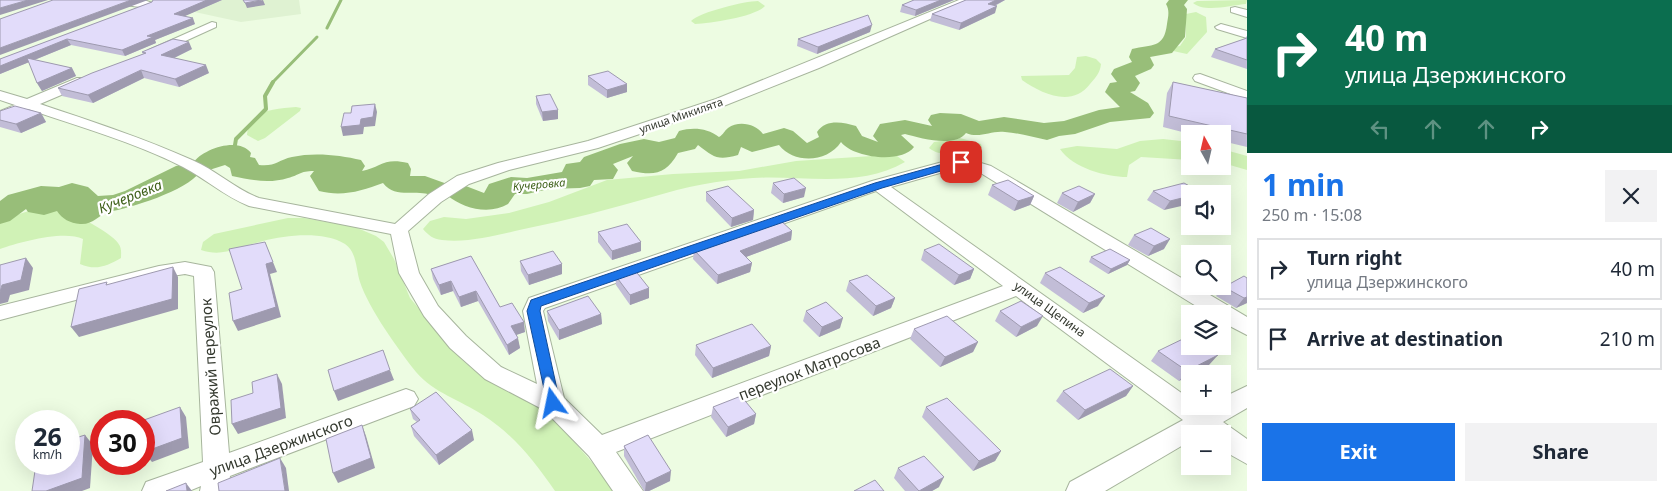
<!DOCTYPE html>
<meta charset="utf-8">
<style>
:root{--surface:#fff;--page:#f2f2f3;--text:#1f2937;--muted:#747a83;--line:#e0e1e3;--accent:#1a73e8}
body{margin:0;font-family:"Noto Sans",sans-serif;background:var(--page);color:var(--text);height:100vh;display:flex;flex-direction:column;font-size:19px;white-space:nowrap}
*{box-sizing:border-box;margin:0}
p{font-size:16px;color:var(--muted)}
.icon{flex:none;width:28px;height:28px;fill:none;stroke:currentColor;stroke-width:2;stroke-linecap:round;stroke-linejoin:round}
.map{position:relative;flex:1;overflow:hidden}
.details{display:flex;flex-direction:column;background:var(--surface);width:425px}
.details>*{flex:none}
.top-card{background:#0b6e4f;color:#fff;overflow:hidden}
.needle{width:32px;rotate:352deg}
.fabs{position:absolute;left:1181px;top:125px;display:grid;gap:10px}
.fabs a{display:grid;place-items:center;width:50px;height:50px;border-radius:0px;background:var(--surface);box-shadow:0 5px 20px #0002;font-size:25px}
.speed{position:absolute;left:15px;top:410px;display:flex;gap:10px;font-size:25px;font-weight:700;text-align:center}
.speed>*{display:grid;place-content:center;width:65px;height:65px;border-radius:50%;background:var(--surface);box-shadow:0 5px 20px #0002;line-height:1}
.speed small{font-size:12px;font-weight:400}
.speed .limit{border:8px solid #d22;background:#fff;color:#111}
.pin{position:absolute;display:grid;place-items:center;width:42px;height:42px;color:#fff;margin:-21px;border-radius:10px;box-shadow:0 2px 8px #0006}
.me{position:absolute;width:55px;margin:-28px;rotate:348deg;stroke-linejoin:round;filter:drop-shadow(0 0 4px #0008)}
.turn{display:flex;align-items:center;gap:18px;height:105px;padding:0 15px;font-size:22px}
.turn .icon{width:65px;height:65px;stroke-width:2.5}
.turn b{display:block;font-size:35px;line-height:42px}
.lanes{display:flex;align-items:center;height:48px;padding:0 15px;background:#0003;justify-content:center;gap:25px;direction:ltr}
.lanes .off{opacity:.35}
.round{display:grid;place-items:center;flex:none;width:52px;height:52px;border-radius:0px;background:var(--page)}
.head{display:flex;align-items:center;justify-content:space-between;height:85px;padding:0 15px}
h1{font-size:30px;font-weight:700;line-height:38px;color:var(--accent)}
.primary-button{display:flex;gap:10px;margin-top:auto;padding:10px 15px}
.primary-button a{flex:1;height:58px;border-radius:0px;background:var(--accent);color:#fff;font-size:20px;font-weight:700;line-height:58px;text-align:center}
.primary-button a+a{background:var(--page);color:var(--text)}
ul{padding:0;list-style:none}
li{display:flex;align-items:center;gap:15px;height:62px;margin:0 10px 8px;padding:0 5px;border:2px solid var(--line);border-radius:0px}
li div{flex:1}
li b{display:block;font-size:19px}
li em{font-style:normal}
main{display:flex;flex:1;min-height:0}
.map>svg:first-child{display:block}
</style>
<main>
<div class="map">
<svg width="1247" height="491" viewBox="0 0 1247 491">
<rect width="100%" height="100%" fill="#edfce2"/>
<path fill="#dff2d2" d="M 139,0 L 299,0 L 301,14 L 241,22 Z"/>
<g fill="#d0f2b6">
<path d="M 1247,0 L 1246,4 C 1231,5 1205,13 1193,3 L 1197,1 Z"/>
<path d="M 758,1 L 765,6 C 754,17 711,23 695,24 L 691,21 C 700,12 745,1 758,1 Z"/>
<path d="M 1196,12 L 1206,17 L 1207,32 L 1187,54 L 1173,51 L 1173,47 L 1180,46 L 1186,37 L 1186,14 Z"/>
<path d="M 1086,56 L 1096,59 L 1101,64 C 1100,73 1096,77 1090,84 C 1072,108 1042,94 1022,80 L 1021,76 L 1069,75 L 1075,68 L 1077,57 Z"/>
<path d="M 296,107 L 301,108 L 300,111 L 265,138 L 258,141 L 247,135 C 249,109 275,109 296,107 Z"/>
<path d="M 960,138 L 981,144 L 982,148 L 979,150 C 964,152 942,159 929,148 L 934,142 Z"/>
<path d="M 1163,139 L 1190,142 L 1190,160 L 1141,157 L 1129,165 L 1127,177 C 1106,177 1073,168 1060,149 L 1077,146 L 1117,149 L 1140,141 Z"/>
<path d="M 1222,149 L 1247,156 L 1247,170 L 1223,163 Z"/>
<path d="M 872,156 L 897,156 L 905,162 C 859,189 803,175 753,178 C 719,180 685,187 652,197 C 610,209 568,220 524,229 C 498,235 469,243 442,240 C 433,239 428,235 423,229 L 430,221 L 444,217 L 466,219 L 509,213 L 549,202 L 607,180 L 673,174 L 739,171 L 796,161 Z"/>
<path d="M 61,209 C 75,214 110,232 118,243 C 122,248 121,253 121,258 C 107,266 96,271 80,264 L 83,239 C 64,230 20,242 0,249 L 0,220 L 32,210 Z"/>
<path d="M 288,218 L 304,218 L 355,227 L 376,236 L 384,242 L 394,259 L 410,298 L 461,359 L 483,378 L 513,386 L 541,404 L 617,491 L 555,491 C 534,461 514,435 483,415 C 460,400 434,393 416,372 C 398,349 369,309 360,282 C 356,270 357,252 345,244 C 323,231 287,235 263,241 C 241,246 224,258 201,250 L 203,242 L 214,234 Z"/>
</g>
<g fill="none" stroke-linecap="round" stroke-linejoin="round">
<g stroke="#98be79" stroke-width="3">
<path d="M 327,28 L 341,0"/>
<path d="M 272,83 L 317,37"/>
</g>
<path stroke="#98be79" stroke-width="4" d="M 234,151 L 236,139 L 266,109 L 265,96 L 273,82"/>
<path fill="#98be79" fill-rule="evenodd" d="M 1169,0 L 1188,0 L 1184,5 L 1187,9 L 1185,37 L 1172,53 L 1150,57 L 1154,65 L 1151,69 L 1135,76 L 1140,83 L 1135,91 L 1130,92 L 1148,103 L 1154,113 L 1150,118 L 1110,122 L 1075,134 L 1059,136 L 1047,140 C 1033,137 1019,133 1005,132 C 991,130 980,139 966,133 C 955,148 920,138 905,134 L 901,135 L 914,147 C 902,164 853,158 841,142 C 827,163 794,164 779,145 L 752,152 L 741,147 L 738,155 C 717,161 714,157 698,145 L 695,149 L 678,153 C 666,174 655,176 632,171 L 627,163 L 633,156 L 613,164 L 618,170 L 613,179 L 594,180 L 590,186 L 580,188 L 549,189 L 527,194 L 515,194 L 508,204 C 490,215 463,209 447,195 C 436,198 430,193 420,193 C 406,192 393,196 383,183 C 362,191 342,197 319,191 L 310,176 L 314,171 C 299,171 300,175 288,178 C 269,184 251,180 232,176 L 230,168 L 225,165 L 206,171 L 197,169 L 200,172 C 186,191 131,208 108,212 C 99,215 93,225 80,224 C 70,223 62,219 57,211 L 44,215 L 28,212 L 26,209 L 10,221 L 0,224 L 0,201 L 8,195 L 41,186 L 59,187 L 72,183 L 88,187 L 98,196 L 113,195 L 125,191 L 176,166 L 186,164 L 195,166 L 193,163 C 202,149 239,136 251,153 L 250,157 L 255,158 L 259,165 C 275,167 278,160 292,157 C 314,152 340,155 361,160 L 365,166 L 362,171 C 381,167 384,157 408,163 L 411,169 L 410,176 L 425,176 L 450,185 L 458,183 L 484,193 L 489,184 L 511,177 L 527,178 L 562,172 L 566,164 L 580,162 L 584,157 L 620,144 L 644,139 L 659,142 L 675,138 L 679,131 C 693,127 707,128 719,137 C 724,134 724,131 728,128 C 739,120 756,124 763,134 L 784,128 L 793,131 L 807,143 L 819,137 L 817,132 C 826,119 842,122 856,126 L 862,136 L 878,142 L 873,136 L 880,124 L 905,120 L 932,126 L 928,120 L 931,115 L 940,113 L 961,114 L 979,121 L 1004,117 L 1044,123 L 1064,121 L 1099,110 L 1120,107 L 1105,92 L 1110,83 L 1117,82 L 1111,74 L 1114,69 L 1132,62 L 1129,57 L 1132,49 C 1152,44 1164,49 1167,24 C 1168,17 1170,11 1166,4 Z"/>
<defs>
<g id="minor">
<path d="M 117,0 L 144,0 L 155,4 C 149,10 123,6 117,0 Z"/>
<path d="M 959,0 L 973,0 L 819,68 L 726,105 L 598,148 L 509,170 L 469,184 L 441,202 L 408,231 L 419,273 L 438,306 L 466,336 L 501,367 L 537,384 L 523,311 L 529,298 L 872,181 L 961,157 L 991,166 L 1190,283 L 1190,286 L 1195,286 L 1247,317 L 1247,335 L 1222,322 L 1222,314 L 1209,314 L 979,172 L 961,167 L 891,187 L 1190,399 L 1190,406 C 1202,406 1210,406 1222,406 L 1222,398 L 1247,386 L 1247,408 L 1223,422 L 1247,439 L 1247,464 L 1222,450 L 1222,434 L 1190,434 L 1190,441 L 1105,491 L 1066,491 L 1070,482 L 1183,420 L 1016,296 L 616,452 L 643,491 L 613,491 L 589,456 L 544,410 L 485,379 L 450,348 L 424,316 L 399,273 L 391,234 L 249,206 C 224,196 206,179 183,167 C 134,142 80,127 28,109 L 0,120 L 0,111 L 15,105 L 0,100 L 0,91 L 27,99 L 77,78 L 87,78 L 89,81 L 87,84 L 40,104 C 91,121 143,138 192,160 C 216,170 235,189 259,198 L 395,224 L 429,194 L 457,176 L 498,163 L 588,141 L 716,99 ZM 876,191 L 1003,286 L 602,435 L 564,398 L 543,311 L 545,308 Z"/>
<path d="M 1235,7 L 1247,10 L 1247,17 L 1231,12 L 1231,8 Z"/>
<path d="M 212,22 L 216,23 L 216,27 L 159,53 L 151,53 L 149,50 Z"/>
<path d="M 1221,24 L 1247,31 L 1247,38 L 1217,29 L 1215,27 Z"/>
<path d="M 1200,74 L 1247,91 L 1247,100 L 1195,81 L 1193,78 L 1195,75 Z"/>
<path d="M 185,262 L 211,267 L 214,272 L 229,453 L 406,389 L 414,392 L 418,399 L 414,406 L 230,476 L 228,491 L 200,491 L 201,486 L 189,491 L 142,491 L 146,482 L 203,462 L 194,276 L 185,274 L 159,278 L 0,320 L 0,306 L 159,266 Z"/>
</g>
</defs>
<use href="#minor" stroke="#a7b59d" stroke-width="2"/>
<use href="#minor" fill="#fff" fill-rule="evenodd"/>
</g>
<g fill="#c2bdd7">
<path d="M 153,0 L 222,0 L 184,16 L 195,24 L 155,40 L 156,43 L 125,56 L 71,45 L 34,60 L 72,68 L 76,76 L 42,91 L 37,83 L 29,62 L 0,74 L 0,59 L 152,2 Z"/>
<path d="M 914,0 L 954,0 L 915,16 L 900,12 L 902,5 Z"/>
<path d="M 966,0 L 1005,0 L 995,6 L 995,13 L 959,30 L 930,21 L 932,14 Z"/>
<path d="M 870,32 L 817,54 L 797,46 L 798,39 Z"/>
<path d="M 1247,36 L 1247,69 L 1211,57 L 1215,49 L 1244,39 Z"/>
<path d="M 192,49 L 174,58 L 209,73 L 179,87 L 144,78 L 93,103 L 62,96 L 58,88 L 143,54 L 142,52 Z"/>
<path d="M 588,76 L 627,84 L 627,92 L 607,98 L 588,85 Z"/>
<path d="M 1173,82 L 1247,98 L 1247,147 L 1222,141 L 1222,134 L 1190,134 L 1163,127 L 1167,93 Z"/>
<path d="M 536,96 L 558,110 L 558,119 L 543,121 L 536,104 Z"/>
<path d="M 0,111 L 41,113 L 46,122 L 21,133 L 0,127 Z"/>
<path d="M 773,183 L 804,197 L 783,203 L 771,193 Z"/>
<path d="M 992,185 L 1034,196 L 1030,205 L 1014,211 L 988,195 Z"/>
<path d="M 1153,191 L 1202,193 L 1202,194 L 1190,194 L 1164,210 L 1147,200 Z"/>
<path d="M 706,192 L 754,210 L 753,220 L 731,227 L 706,201 Z"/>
<path d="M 1062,193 L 1095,194 L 1090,203 L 1073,212 L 1057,203 Z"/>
<path d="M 792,231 L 791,240 L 746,257 L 752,263 L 750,272 L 717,284 L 693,259 L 694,250 Z"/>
<path d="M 598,232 L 641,242 L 641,251 L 612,260 L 598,242 Z"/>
<path d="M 1134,235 L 1164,249 L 1148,256 L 1128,245 Z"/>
<path d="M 924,250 L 974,269 L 970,279 L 954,285 L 921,260 Z"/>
<path d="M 471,256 L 500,307 L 525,332 L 516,335 L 520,348 L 509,355 L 478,301 L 461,307 L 453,291 L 441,295 L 433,279 L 431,269 Z"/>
<path d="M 1091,257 L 1130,260 L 1127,265 L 1108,274 L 1089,262 Z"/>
<path d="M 520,261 L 562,264 L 562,274 L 529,285 L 521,271 Z"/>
<path d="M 1045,273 L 1098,306 L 1083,313 L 1040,283 Z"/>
<path d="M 615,275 L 649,298 L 630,305 L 616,285 Z"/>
<path d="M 1247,278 L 1247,303 L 1236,308 L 1216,296 L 1224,287 Z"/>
<path d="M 849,281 L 895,298 L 891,308 L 873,316 L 846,291 Z"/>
<path d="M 547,311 L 601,314 L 602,324 L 559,340 L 548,321 Z"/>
<path d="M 806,311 L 840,328 L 819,337 L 803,321 Z"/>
<path d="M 1000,311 L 1037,326 L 1016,337 L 995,321 Z"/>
<path d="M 914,329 L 978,342 L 973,352 L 940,367 L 910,339 Z"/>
<path d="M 696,345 L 771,346 L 769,356 L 712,378 L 695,355 Z"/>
<path d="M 1158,351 L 1209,365 L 1193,374 L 1190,374 L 1190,375 L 1179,381 L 1151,361 Z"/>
<path d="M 1133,386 L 1126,396 L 1078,420 L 1056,401 L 1063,391 Z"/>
<path d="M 713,407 L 756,414 L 754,424 L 726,437 L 711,417 Z"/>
<path d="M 926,407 L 1001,451 L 995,461 L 973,471 L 922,417 Z"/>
<path d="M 410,409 L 474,440 L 439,465 L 414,436 L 411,426 L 417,422 L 413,419 Z"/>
<path d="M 624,446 L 670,481 L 649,491 L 644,491 L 624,456 Z"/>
<path d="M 898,468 L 939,487 L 932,491 L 905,491 L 894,478 Z"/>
</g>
<g fill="#9e9aaf">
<path d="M 28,0 L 48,0 L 0,15 L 0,8 Z"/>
<path d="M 131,0 L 148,0 L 0,55 L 0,48 Z"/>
<path d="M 207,0 L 222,0 L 176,20 L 174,14 Z"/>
<path d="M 263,0 L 265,5 L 247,8 L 245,3 Z"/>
<path d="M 941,0 L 954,0 L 915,16 L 916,10 Z"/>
<path d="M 996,0 L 1005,0 L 986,10 L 988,4 Z"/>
<path d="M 997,6 L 995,13 L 959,30 L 961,23 Z"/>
<path d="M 193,18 L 195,24 L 155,40 L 156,43 L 125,56 L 122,50 L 147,36 Z"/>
<path d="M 872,25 L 870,32 L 817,54 L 818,47 Z"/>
<path d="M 67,39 L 71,45 L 0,74 L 0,66 Z"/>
<path d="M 189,42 L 192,49 L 164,63 L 161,55 Z"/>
<path d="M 206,65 L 209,73 L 179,87 L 175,79 Z"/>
<path d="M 72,68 L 76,76 L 42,91 L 37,83 Z"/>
<path d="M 141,70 L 144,78 L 93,103 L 88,95 Z"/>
<path d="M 627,84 L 627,92 L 607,98 L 607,90 Z"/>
<path d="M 375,104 L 377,112 L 375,126 L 364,127 L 363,134 L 343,136 L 341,127 L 361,119 Z"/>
<path d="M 558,110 L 558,119 L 543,121 L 542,112 Z"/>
<path d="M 41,113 L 46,122 L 21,133 L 16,124 Z"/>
<path d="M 806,188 L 804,197 L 783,203 L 784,194 Z"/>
<path d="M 1095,194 L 1090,203 L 1073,212 L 1078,202 Z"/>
<path d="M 1034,196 L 1030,205 L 1014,211 L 1018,201 Z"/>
<path d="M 1190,196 L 1190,204 L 1164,210 L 1170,201 Z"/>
<path d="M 754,210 L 753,220 L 731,227 L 732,218 Z"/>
<path d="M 792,231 L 791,240 L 738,260 L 740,251 Z"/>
<path d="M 1170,239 L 1164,249 L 1148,256 L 1154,246 Z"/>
<path d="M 265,242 L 277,272 L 270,274 L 281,317 L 238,331 L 233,321 L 266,264 Z"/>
<path d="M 641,242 L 641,251 L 612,260 L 612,251 Z"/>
<path d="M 26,258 L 33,268 L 29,290 L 10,295 L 8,302 L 0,304 L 0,292 L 2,285 Z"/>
<path d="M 1130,260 L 1127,265 L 1108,274 L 1111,269 Z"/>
<path d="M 752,263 L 750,272 L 717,284 L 718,275 Z"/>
<path d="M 562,264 L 562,274 L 529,285 L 528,275 Z"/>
<path d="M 173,267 L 178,277 L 178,309 L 79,337 L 71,327 Z"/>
<path d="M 974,269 L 970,279 L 954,285 L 959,275 Z"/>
<path d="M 451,281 L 453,291 L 441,295 L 439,285 Z"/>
<path d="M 649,288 L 649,298 L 630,305 L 630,295 Z"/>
<path d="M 476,291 L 478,301 L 461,307 L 459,297 Z"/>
<path d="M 1105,296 L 1098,306 L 1083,313 L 1089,303 Z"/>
<path d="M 1247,297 L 1247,303 L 1236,308 L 1244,298 Z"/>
<path d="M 895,298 L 891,308 L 873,316 L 876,306 Z"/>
<path d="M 601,314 L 602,324 L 559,340 L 559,330 Z"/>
<path d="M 1043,316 L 1037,326 L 1016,337 L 1021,327 Z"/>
<path d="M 843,318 L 840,328 L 819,337 L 822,327 Z"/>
<path d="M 524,322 L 525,332 L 513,336 L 511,326 Z"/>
<path d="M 518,338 L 520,348 L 509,355 L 507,345 Z"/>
<path d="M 978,342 L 973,352 L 940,367 L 945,357 Z"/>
<path d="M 771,346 L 769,356 L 712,378 L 713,368 Z"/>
<path d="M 1218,355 L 1209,365 L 1193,374 L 1190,374 L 1190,375 L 1179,381 L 1187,371 Z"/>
<path d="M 390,370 L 394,380 L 338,401 L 334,391 Z"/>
<path d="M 277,374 L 282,384 L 286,418 L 238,434 L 232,424 Z"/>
<path d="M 1133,386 L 1126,396 L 1078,420 L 1085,410 Z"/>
<path d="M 180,407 L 186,417 L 189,448 L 152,462 L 144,452 Z"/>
<path d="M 756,414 L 754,424 L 726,437 L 728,427 Z"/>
<path d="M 362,425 L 366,436 L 375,468 L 338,483 L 333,473 Z"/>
<path d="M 472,430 L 474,440 L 439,465 L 436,455 Z"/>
<path d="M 85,435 L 93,445 L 90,488 L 82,491 L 46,491 Z"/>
<path d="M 1001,451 L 995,461 L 973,471 L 979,461 Z"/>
<path d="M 280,458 L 286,468 L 289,491 L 285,491 Z"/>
<path d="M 671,471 L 670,481 L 649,491 L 645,491 L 646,483 Z"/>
<path d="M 944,477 L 939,487 L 932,491 L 919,491 Z"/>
<path d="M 186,483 L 192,491 L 187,491 Z"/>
</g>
<g fill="#e2dcfa" stroke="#9e9aaf">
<path d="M 0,0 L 28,0 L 0,8 Z"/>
<path d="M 53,0 L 131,0 L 0,48 L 0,19 Z"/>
<path d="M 153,0 L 207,0 L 174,14 L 193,18 L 147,36 L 153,37 L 122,50 L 67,39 L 0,66 L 0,59 L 152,2 Z"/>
<path d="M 243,0 L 261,0 L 245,3 Z"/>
<path d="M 914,0 L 941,0 L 916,10 L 902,5 Z"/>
<path d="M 966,0 L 996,0 L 988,4 L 997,6 L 961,23 L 932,14 Z"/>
<path d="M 868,15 L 872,25 L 818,47 L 798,39 Z"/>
<path d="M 1247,38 L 1247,60 L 1215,49 Z"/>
<path d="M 173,39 L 189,42 L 161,55 L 206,65 L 175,79 L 141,70 L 88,95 L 58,88 L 92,73 L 146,53 L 142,52 Z"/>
<path d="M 27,58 L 72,68 L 37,83 Z"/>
<path d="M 608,71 L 627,84 L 607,90 L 588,76 Z"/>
<path d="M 1173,82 L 1247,98 L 1247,134 L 1169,116 Z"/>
<path d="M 550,94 L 558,110 L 542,112 L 536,96 Z"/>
<path d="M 375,104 L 373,117 L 361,119 L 360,125 L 341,127 L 344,113 L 351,113 L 352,106 Z"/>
<path d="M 15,106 L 41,113 L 16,124 L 0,120 L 0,111 Z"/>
<path d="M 794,178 L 806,188 L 784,194 L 773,183 Z"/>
<path d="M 1008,180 L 1034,196 L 1018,201 L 992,185 Z"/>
<path d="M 1184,183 L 1202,193 L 1190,194 L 1190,196 L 1170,201 L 1153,191 Z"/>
<path d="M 728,186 L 754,210 L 732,218 L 706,192 Z"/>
<path d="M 1079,186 L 1095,194 L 1078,202 L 1062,193 Z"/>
<path d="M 780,220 L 792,231 L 740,251 L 752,263 L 718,275 L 694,250 Z"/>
<path d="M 627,224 L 641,242 L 612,251 L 598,232 Z"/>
<path d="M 1151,228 L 1170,239 L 1154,246 L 1134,235 Z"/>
<path d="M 265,242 L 273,262 L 266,264 L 276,307 L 233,321 L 229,293 L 242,289 L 229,249 Z"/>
<path d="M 939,244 L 974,269 L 959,275 L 924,250 Z"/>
<path d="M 1110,249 L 1130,260 L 1111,269 L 1091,257 Z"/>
<path d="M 553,251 L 562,264 L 528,275 L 520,261 Z"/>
<path d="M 471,256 L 500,307 L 512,303 L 524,322 L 511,326 L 518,338 L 507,345 L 476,291 L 459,297 L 451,281 L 439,285 L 431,269 Z"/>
<path d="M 26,258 L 21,280 L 2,285 L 0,292 L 0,265 Z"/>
<path d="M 173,267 L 172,299 L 71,327 L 79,289 L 107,282 L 106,285 Z"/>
<path d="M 1060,267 L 1105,296 L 1089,303 L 1045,273 Z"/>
<path d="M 634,269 L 649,288 L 630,295 L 615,275 Z"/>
<path d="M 867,275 L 895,298 L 876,306 L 849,281 Z"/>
<path d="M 1244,276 L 1247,278 L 1247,297 L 1244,298 L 1224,287 Z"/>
<path d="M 588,296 L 601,314 L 559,330 L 547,311 Z"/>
<path d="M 1021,301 L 1043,316 L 1021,327 L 1000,311 Z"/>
<path d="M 826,302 L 843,318 L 822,327 L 806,311 Z"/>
<path d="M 947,316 L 978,342 L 945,357 L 914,329 Z"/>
<path d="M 752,324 L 771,346 L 713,368 L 696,345 Z"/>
<path d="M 1189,336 L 1190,337 L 1190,346 L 1204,346 L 1218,355 L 1187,371 L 1158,351 Z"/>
<path d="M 383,350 L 390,370 L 334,391 L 328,370 Z"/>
<path d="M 1110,369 L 1133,386 L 1085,410 L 1063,391 Z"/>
<path d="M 277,374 L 281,408 L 232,424 L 231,400 L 253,393 L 252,382 Z"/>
<path d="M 436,392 L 472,430 L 436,455 L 411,426 L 420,420 L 410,409 Z"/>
<path d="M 741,396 L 756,414 L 728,427 L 713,407 Z"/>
<path d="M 947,398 L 1001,451 L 979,461 L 926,407 Z"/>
<path d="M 180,407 L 182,438 L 144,452 L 144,420 Z"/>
<path d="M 362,425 L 371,458 L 333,473 L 326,439 Z"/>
<path d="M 85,435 L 82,478 L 46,491 L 32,491 L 36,464 L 69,464 L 69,440 Z"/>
<path d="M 648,435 L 671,471 L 646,483 L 624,446 Z"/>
<path d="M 924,456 L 944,477 L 919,491 L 898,468 Z"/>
<path d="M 280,458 L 285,491 L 219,491 L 218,483 Z"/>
<path d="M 875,480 L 884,491 L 854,491 Z"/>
<path d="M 186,483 L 187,491 L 166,491 Z"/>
</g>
<path fill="#1a73e8" stroke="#114b97" d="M 961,159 L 966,162 L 965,164 L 882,188 L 541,306 L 540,311 L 560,403 L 558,407 L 548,407 L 527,311 L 531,300 L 875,183 Z"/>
<g text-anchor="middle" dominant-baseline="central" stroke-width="4.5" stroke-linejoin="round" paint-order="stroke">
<g font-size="11" fill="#33382e" stroke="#fff">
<text transform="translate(681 115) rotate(-19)">улица Микилята</text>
</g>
<g font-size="11" font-style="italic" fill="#3e6019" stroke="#fff">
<text transform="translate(539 184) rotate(-5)">Кучеровка</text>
</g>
<g font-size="12" fill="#33382e" stroke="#fff">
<text transform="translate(1050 309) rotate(36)">улица Щепина</text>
</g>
<g font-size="14" font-style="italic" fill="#3e6019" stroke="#fff">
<text transform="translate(130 196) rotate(-22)">Кучеровка</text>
</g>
<g font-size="15" fill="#33382e" stroke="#fff">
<text transform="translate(210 367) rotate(-94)">Овражий переулок</text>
<text transform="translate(809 368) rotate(-21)">переулок Матросова</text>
<text transform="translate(281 445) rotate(-20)">улица Дзержинского</text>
</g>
</g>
</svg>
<div class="fabs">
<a><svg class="needle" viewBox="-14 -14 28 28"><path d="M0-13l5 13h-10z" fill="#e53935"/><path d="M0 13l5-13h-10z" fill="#747a83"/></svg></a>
<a><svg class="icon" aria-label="sound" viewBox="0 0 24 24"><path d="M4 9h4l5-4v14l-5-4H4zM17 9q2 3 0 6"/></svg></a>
<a><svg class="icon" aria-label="search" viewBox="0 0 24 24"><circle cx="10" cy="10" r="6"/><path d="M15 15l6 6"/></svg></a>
<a><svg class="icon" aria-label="layers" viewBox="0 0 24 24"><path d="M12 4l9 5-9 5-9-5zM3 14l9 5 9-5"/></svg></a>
<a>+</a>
<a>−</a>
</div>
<div class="speed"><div>26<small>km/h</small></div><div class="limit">30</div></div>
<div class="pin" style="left:961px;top:162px;background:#d93025"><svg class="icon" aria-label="arrive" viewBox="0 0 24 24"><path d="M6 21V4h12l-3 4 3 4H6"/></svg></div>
<svg class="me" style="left:553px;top:403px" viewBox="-20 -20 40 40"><path d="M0-17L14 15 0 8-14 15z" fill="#1a73e8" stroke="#fff" stroke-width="4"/></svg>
</div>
<section class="details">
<div class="top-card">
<div class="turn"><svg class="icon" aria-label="right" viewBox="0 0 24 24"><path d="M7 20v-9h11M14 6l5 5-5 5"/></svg><div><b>40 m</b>улица Дзержинского</div></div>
<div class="lanes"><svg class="icon off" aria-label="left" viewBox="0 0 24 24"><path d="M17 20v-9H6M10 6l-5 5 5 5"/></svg><svg class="icon off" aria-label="ahead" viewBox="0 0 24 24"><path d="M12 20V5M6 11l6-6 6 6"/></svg><svg class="icon off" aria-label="ahead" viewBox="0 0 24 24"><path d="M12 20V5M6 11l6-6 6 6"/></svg><svg class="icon" aria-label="right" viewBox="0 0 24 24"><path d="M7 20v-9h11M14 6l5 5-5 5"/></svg></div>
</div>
<div class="head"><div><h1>1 min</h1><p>250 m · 15:08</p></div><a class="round"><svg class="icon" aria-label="close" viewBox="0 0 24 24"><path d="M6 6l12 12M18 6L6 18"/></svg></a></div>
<ul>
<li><svg class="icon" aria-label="right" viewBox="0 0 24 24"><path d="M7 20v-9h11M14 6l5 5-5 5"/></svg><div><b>Turn right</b><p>улица Дзержинского</p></div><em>40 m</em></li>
<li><svg class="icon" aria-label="arrive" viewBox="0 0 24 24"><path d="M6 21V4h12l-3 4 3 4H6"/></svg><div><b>Arrive at destination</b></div><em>210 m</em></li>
</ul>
<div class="primary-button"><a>Exit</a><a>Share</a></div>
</section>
</main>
